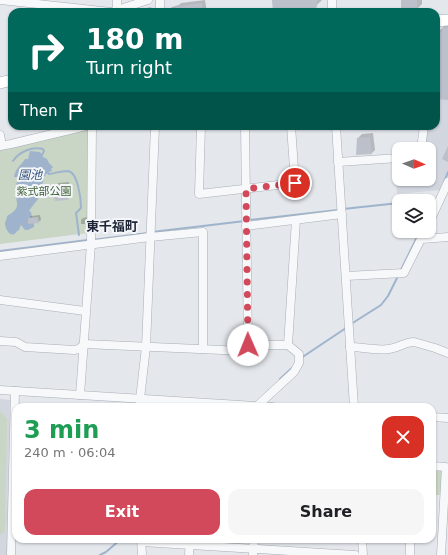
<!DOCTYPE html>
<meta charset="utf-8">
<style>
:root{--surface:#fff;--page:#f6f6f6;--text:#202124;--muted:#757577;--accent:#d1495b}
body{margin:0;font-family:"DejaVu Sans","Noto Sans JP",sans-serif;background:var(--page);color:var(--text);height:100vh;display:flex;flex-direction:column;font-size:15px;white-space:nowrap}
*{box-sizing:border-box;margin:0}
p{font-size:13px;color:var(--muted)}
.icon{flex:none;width:22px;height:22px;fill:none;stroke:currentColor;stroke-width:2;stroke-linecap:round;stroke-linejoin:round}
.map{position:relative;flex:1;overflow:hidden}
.drawer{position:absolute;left:12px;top:403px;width:424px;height:140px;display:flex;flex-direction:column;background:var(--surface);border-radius:12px;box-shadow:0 1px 3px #0004}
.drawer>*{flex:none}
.banner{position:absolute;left:8px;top:8px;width:432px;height:122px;border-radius:12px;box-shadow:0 1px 3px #0004;background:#00695c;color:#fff;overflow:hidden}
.needle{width:26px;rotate:92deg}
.tools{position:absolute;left:392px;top:142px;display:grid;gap:8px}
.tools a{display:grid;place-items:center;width:44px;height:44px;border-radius:8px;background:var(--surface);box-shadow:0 1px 3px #0004;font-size:20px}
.pin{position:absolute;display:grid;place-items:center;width:34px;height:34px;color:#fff;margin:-17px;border:2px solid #fff;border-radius:50%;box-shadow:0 1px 4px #0007}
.me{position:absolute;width:44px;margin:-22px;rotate:359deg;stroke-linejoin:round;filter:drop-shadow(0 0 3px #0008)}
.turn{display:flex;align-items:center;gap:14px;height:84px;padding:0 12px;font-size:18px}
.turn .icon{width:52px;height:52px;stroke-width:2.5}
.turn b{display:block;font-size:28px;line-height:34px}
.then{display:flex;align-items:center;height:38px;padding:0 12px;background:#0003;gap:8px;font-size:15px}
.round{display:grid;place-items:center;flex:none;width:42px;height:42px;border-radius:12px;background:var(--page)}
.head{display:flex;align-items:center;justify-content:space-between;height:68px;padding:0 12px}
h1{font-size:24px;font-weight:800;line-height:30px;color:#1e9e55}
.action{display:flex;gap:8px;margin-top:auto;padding:8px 12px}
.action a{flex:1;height:46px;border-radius:12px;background:var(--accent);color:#fff;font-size:16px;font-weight:800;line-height:46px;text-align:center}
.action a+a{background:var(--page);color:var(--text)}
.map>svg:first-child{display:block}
</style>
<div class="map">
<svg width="448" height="555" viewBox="0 0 448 555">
<rect width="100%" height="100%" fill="#e4e7ec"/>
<g fill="#d2d6de">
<path d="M 436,43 L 448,43 L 448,176 L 441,190 L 397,194 L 395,161 L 399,160 L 399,179 L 429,179 L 429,149 L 424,149 L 427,126 L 436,126 Z"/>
<path d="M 0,399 L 10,400 L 7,555 L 0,555 Z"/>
</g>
<g fill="#c9d6c5">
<path d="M 87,129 L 90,131 L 88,233 L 0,244 L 0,150 L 5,149 Z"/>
<path d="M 0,411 L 7,419 L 5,531 L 0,535 Z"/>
<path d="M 432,470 L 444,470 L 443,495 L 432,495 Z"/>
</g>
<path fill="#9fb4cc" d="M 30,151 L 40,152 L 43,157 L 47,159 L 49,163 L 53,167 L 51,169 L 52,171 L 49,172 L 49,174 L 46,174 L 45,176 L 42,177 L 44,178 C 43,183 42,187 37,190 L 37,196 L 38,199 L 31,208 L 29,211 L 31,212 L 32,217 L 33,217 L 28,218 L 28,223 L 34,223 L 34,227 L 28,230 L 25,230 L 21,225 L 20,227 L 19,230 L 17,231 C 12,240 5,230 5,223 C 6,221 7,218 7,216 C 21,208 17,205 15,191 L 17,188 L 19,188 L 17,186 L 18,185 L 16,184 L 19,180 L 18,177 L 14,177 C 15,169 21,165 25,159 L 28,159 Z"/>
<g fill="#0003">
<path d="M 205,0 L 207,12 L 168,12 L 168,10 L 172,7 L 179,5 L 181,3 Z"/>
<path d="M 273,0 L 322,0 L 314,8 Z"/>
<path d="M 402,0 L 422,0 L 422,4 L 417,9 Z"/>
<path d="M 151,7 L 152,12 L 136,12 L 138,10 Z"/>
<path d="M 447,23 L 448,23 L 448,99 L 436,99 L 436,61 L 438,59 L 438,32 Z"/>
<path d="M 373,133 L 375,150 L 372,153 L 358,138 L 362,134 Z"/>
<path d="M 69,182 L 71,195 L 67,199 L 54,187 L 58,183 Z"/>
<path d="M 40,215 L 41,220 L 38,222 L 29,218 L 31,216 Z"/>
<path d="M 88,217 L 88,222 L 85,224 L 81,224 L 81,220 L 83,218 Z"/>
</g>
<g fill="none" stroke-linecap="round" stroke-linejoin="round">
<g stroke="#9fb4cc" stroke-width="2">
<path d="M 13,161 C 19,152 32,146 43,149 L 44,151 L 42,155"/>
<path d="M 49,174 C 55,173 62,171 68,171 C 78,172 81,200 81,208 L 76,213 L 79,235"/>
<path d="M 444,182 L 448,172"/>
<path d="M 424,201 L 436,200"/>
<path d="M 343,209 L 399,203"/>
<path d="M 249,220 L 338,210"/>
<path d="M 152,232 L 245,221"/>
<path d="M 92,240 L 148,233"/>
<path d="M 0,251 L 88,240"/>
<path d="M 401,270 L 420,231"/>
<path d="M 351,324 L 381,305 L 388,296 L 398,276"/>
<path d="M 301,358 L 346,328"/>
<path d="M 280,379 L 293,367"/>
<path d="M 100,555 L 106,552 L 121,539"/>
</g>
</g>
<g fill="#bbc0ca">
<path d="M 272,0 L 317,0 L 317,7 L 314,9 L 273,12 Z"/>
<path d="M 401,0 L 417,0 L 417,10 L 401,11 Z"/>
<path d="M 202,3 L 203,12 L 176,12 L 176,7 Z"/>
<path d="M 448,27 L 448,100 L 436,99 L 437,32 L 442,32 L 442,28 Z"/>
<path d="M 370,137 L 372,154 L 356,155 L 357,138 Z"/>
<path d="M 448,146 L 448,162 L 442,159 Z"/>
<path d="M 66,185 L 68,200 L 55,201 L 53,186 Z"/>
<path d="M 38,217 L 39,223 L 28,224 L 28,218 Z"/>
</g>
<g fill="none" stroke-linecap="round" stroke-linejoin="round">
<defs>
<g id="minor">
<path d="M 1,0 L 111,12 L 148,0"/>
<path d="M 117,10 L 117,0"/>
<path d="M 160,12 L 160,0"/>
<path d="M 332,12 L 332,0"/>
<path d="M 201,126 L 199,194 L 295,183 L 291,126"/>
<path d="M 336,126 L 354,407"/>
<path d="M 0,135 L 2,145"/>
<path d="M 0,146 L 11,144 L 86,126"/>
<path d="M 421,149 L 424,126"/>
<path d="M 338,162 L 399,158"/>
<path d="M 429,223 L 448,182"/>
<path d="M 246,226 L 342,214"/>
<path d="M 422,239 L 448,237"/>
<path d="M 0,256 L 150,237 L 203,232 L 203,349"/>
<path d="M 346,276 L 404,273 L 425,231"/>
<path d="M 0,300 L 85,311"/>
<path d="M 0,341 L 16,342 L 25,347 L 74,350 L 79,349 L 84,344 L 245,351 L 248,345 L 245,126"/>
<path d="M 248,345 L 288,345 L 299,354 L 299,363 L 294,372 L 257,406"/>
<path d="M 288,345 L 296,220"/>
<path d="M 350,347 C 363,347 376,351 389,349 C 398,348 405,342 414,342 L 435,348 L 448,353"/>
<path d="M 0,390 L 273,407"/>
<path d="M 80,395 L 91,244 L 92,126"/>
<path d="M 140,407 L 140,399 L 146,347 L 155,126"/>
<path d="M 432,417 L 448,418"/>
<path d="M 432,466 L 446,467 L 441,555"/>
<path d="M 141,539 L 142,555"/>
<path d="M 362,539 L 363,555"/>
<path d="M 142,542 L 355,555"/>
<path d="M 11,555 L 15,391"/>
<path d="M 189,555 L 190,539"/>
<path d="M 253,555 L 254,539"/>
<path d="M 410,555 L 410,539"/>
</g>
<g id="major">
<path d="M 436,21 L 448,20"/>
<path d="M 0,83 L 12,80"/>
</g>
</defs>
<use href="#minor" stroke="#a9aeb7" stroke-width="9"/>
<use href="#major" stroke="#a3abb8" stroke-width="12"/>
<use href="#minor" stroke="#f7f8fa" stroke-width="8"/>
<use href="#major" stroke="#fff" stroke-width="11"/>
</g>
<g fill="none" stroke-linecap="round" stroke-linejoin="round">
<path stroke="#d1495b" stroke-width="7" stroke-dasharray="0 12.6" d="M 248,345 L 246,189 L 295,183"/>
</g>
<g text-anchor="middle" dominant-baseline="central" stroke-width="4" stroke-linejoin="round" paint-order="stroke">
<g font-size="11" fill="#3f6138" stroke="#f4f6f9">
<text x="44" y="191">紫式部公園</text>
</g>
<g font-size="12" font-style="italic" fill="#34527a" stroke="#f4f6f9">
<text x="30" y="175">園池</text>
</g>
<g font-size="13" font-weight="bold" fill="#1d2536" stroke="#f4f6f9">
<text x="112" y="226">東千福町</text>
</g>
</g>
</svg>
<div class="tools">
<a><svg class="needle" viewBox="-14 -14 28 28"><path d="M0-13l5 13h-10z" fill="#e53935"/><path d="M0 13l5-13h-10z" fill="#757577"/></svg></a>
<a><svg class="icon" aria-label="layers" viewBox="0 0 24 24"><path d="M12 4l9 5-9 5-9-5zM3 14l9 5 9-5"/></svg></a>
</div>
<div class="pin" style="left:295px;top:183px;background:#d93025"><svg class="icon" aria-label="arrive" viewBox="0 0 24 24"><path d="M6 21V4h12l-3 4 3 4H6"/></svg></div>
<svg class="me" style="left:248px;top:345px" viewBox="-20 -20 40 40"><circle r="19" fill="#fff"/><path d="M0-13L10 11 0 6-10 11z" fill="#d1495b"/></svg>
<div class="banner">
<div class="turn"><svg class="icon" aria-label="right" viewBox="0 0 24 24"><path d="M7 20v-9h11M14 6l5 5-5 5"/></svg><div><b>180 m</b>Turn right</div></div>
<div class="then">Then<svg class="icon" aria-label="arrive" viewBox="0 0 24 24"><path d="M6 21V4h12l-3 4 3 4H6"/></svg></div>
</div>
<section class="drawer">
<div class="head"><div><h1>3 min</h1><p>240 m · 06:04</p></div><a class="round" style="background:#d93025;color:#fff"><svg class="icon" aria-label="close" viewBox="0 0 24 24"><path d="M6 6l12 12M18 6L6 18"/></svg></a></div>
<div class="action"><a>Exit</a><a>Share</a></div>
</section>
</div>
